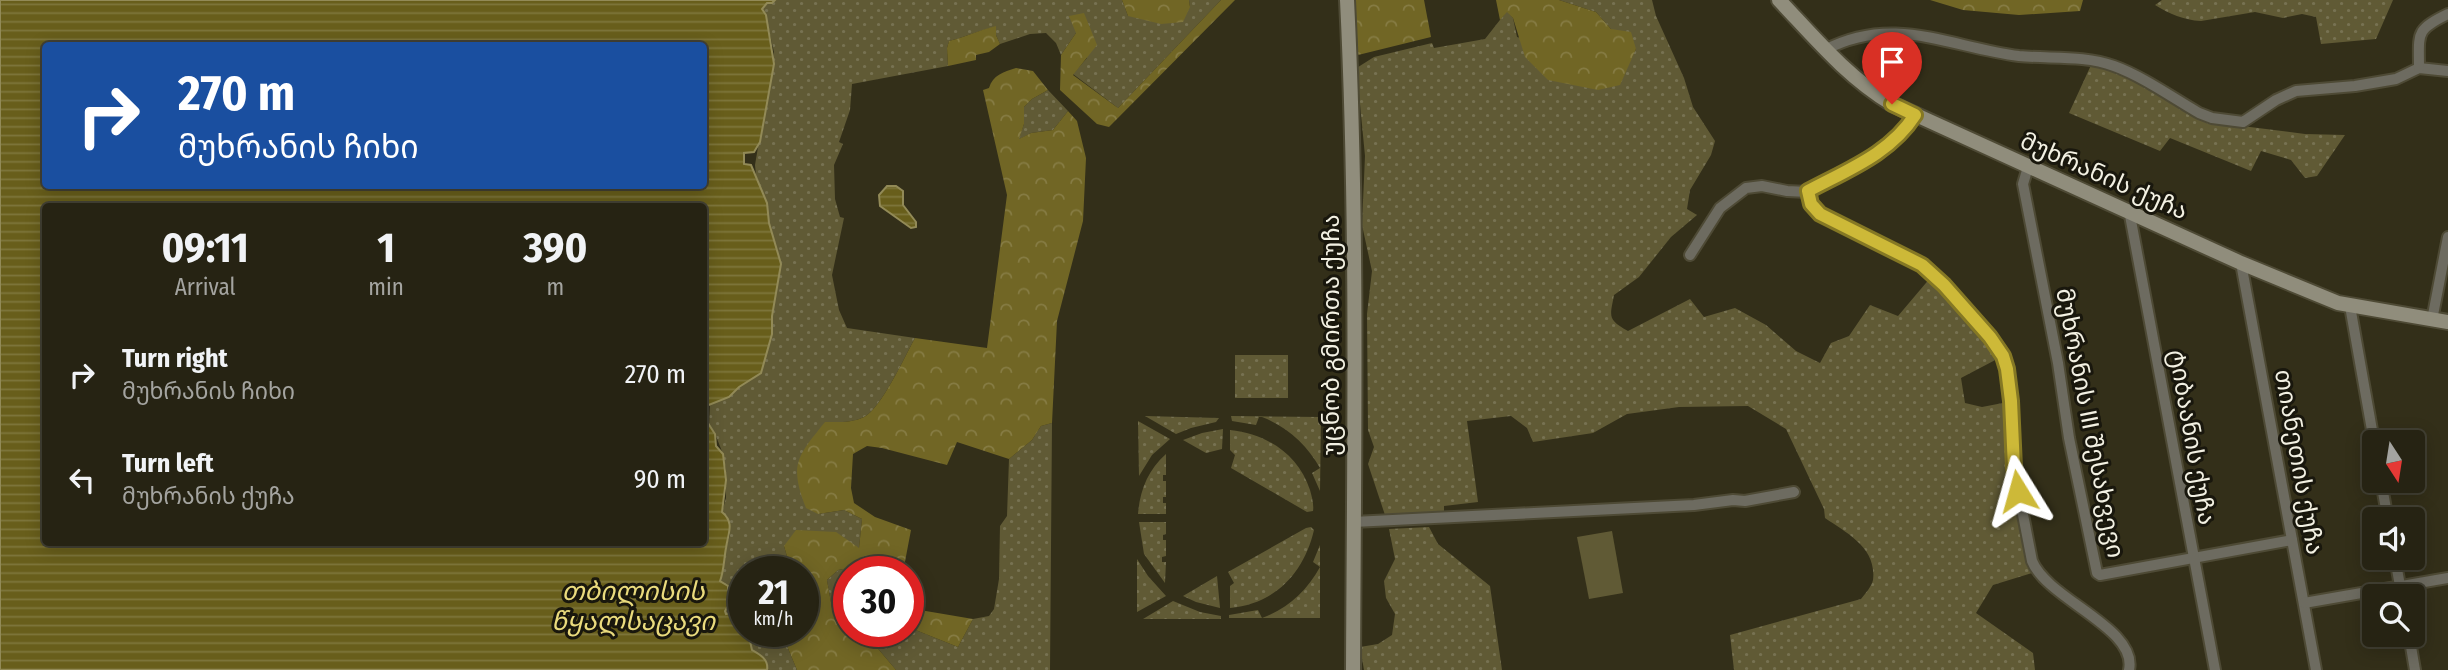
<!DOCTYPE html>
<meta charset="utf-8">
<style>
:root{--surface:#262313;--page:#2e2b1c;--text:#f1f3f6;--muted:#a4a4a0;--line:#424033}
body{margin:0;font-family:"Fira Sans Condensed","Noto Sans Georgian",sans-serif;background:var(--page);color:var(--text);height:100vh;display:flex;flex-direction:column;font-size:26px;white-space:nowrap}
*{box-sizing:border-box;margin:0}
p{font-size:23px;color:var(--muted)}
.icon{flex:none;width:38px;height:38px;fill:none;stroke:currentColor;stroke-width:2;stroke-linecap:round;stroke-linejoin:round}
.map{position:relative;flex:1;overflow:hidden}
.side{position:absolute;left:42px;top:203px;width:665px;height:343px;display:flex;flex-direction:column;background:var(--surface);border-radius:7px;box-shadow:0 4px 18px #0003,0 0 0 2px var(--line)}
.side>*{flex:none}
.hud{position:absolute;left:42px;top:42px;width:665px;height:147px;border-radius:7px;box-shadow:0 4px 18px #0003,0 0 0 2px var(--line);background:#1a4fa0;color:#fff;overflow:hidden}
.needle{width:46px;rotate:168deg}
.fabs{position:absolute;left:2362px;top:430px;display:grid;gap:14px}
.fabs a{display:grid;place-items:center;width:63px;height:63px;border-radius:7px;background:var(--surface);box-shadow:0 4px 18px #0003,0 0 0 2px var(--line);font-size:35px}
.speed{position:absolute;left:728px;top:556px;display:flex;gap:14px;font-size:35px;font-weight:700;text-align:center}
.speed>*{display:grid;place-content:center;width:91px;height:91px;border-radius:50%;background:var(--surface);box-shadow:0 4px 18px #0003,0 0 0 2px var(--line);line-height:1}
.speed small{font-size:18px;font-weight:400}
.speed .limit{border:10px solid #d22;background:#fff;color:#111}
.pin{position:absolute;display:grid;place-items:center;width:60px;height:60px;color:#fff;margin:-72px -30px;border-radius:50% 50% 50% 0;rotate:-45deg;box-shadow:0 0 7px #0007}
.pin .icon{rotate:45deg}
.me{position:absolute;width:77px;margin:-38px;rotate:352deg;stroke-linejoin:round;filter:drop-shadow(0 0 5px #0008)}
.turn{display:flex;align-items:center;gap:24px;height:147px;padding:0 21px;font-size:32px}
.turn .icon{width:91px;height:91px;stroke-width:2.5}
.turn b{display:block;font-size:49px;line-height:60px}
.eta{display:flex;justify-content:space-evenly;align-items:center;height:119px;text-align:center}
.eta b{font-size:42px;font-weight:700;line-height:49px}
ul{padding:0;list-style:none}
li{display:flex;align-items:center;gap:21px;height:105px;padding:0 21px}
li div{flex:1}
li b{display:block;font-size:26px}
li em{font-style:normal}
.map>svg:first-child{display:block}
</style>
<div class="map">
<svg width="2448" height="670" viewBox="0 0 2448 670">
<defs>
<pattern id="green-dots" width="8" height="8" patternUnits="userSpaceOnUse" patternTransform="scale(1.75)"><rect width="8" height="8" fill="#605a35"/><path d="M2 2h.1M6 6h.1" fill="none" stroke="#777252" stroke-width="1.8" stroke-linecap="round"/></pattern>
<pattern id="forest-crowns" width="20" height="18" patternUnits="userSpaceOnUse" patternTransform="scale(1.75)"><rect width="20" height="18" fill="#716625"/><path d="M2 6a3 3 0 1 1 6 0M12 15a3 3 0 1 1 6 0" fill="none" stroke="#867c44"/></pattern>
<pattern id="water-rules" width="6" height="5" patternUnits="userSpaceOnUse" patternTransform="scale(1.75)"><rect width="6" height="5" fill="#685e1b"/><path d="M0 2.5h6" fill="none" stroke="#7e763c"/></pattern>
</defs>
<rect width="100%" height="100%" fill="#332f19"/>
<g fill="url(#green-dots)">
<path d="M 775,0 L 1122,0 L 1128,16 L 1190,7 L 1189,0 L 1221,0 L 1118,108 L 1073,74 L 1087,58 L 1076,33 L 1061,55 L 1056,43 L 1046,33 L 1030,34 L 1000,44 L 996,35 L 996,27 C 979,30 966,37 949,41 L 947,48 L 948,66 L 852,84 L 850,110 L 839,142 L 843,144 L 834,165 L 835,199 L 840,217 L 844,218 L 832,275 L 839,310 L 847,328 L 915,338 C 905,356 881,409 864,417 C 852,423 838,422 825,422 L 818,514 L 844,510 L 862,519 L 859,548 L 784,546 L 790,567 L 797,572 L 744,572 L 744,622 L 731,613 L 726,614 L 725,611 L 730,593 L 720,581 L 726,547 L 730,535 L 722,512 L 726,498 L 726,470 L 723,454 L 714,431 L 709,427 L 710,403 L 729,397 L 739,387 L 761,373 L 772,334 L 772,316 L 781,264 L 769,223 L 767,203 L 756,175 L 755,165 L 774,52 L 768,26 L 762,9 L 767,3 Z"/>
<path d="M 1559,0 L 1652,0 L 1656,16 L 1684,78 L 1693,107 L 1715,141 L 1711,155 L 1690,190 L 1687,209 L 1697,215 L 1671,237 L 1639,277 L 1614,295 C 1610,317 1607,319 1628,331 L 1690,299 L 1704,317 L 1735,308 L 1766,325 L 1796,351 L 1820,363 L 1831,343 L 1849,336 L 1870,305 L 1898,316 L 1931,277 L 2001,357 L 1961,378 L 1965,403 L 1982,407 L 2008,402 L 2025,536 L 2032,573 L 1993,585 L 1976,613 L 2033,653 L 2035,670 L 1734,670 L 1730,635 L 1861,599 C 1865,594 1872,586 1873,580 C 1877,548 1847,533 1825,518 L 1824,509 L 1786,429 L 1748,406 L 1679,407 L 1627,414 L 1593,433 L 1533,442 L 1527,428 L 1511,416 L 1467,421 L 1478,502 L 1444,506 L 1444,513 L 1385,515 L 1368,464 L 1374,447 L 1368,430 L 1367,314 L 1372,271 L 1362,225 L 1365,156 L 1357,73 L 1355,69 L 1374,57 L 1432,43 L 1434,48 L 1485,39 L 1507,11 L 1513,18 L 1517,37 L 1626,68 L 1636,49 L 1611,29 L 1596,12 Z"/>
<path d="M 2162,0 L 2393,0 L 2376,39 L 2321,44 L 2316,17 L 2302,14 L 2283,18 L 2255,12 L 2201,21 C 2183,20 2170,14 2155,5 Z"/>
<path d="M 2092,63 L 2129,79 L 2198,116 L 2234,125 L 2305,134 L 2345,135 L 2317,176 L 2305,178 L 2291,160 L 2261,151 L 2251,171 L 2170,138 L 2160,151 L 2069,113 Z"/>
<path d="M 1048,90 L 1068,111 L 1053,130 L 1031,133 L 1018,140 L 1024,124 L 1024,107 L 1032,99 Z"/>
<rect x="1235" y="355" width="53" height="43"/>
<path d="M 1145,416 L 1219,418 L 1216,422 L 1191,428 L 1176,434 Z"/>
<path d="M 1231,416 L 1321,417 L 1320,491 L 1312,473 L 1320,468 C 1307,445 1288,427 1262,417 L 1259,417 L 1256,425 L 1232,421 Z"/>
<path d="M 1138,421 L 1170,439 L 1152,455 L 1139,476 Z"/>
<path d="M 1052,423 L 1050,670 L 896,670 L 864,632 L 908,632 L 908,627 L 958,647 L 973,619 L 989,616 L 994,609 L 999,579 L 1000,526 L 1007,516 L 1009,459 L 1032,440 L 1041,426 Z"/>
<path d="M 1223,429 L 1222,449 L 1206,453 L 1183,440 L 1202,433 Z"/>
<path d="M 1230,430 C 1267,434 1298,454 1310,490 C 1312,497 1314,505 1313,511 L 1307,512 L 1231,468 L 1235,455 L 1230,450 Z"/>
<path d="M 1166,454 L 1166,475 L 1163,475 L 1163,481 L 1166,481 L 1166,497 L 1163,497 L 1163,503 L 1166,503 L 1166,514 L 1138,514 C 1140,490 1148,470 1166,454 Z"/>
<path d="M 1139,522 L 1166,522 L 1166,534 L 1163,535 L 1163,540 L 1166,540 L 1166,556 L 1162,557 L 1162,562 L 1166,562 L 1165,583 L 1144,554 Z"/>
<path d="M 1311,527 L 1314,530 C 1304,573 1275,604 1230,608 L 1230,586 L 1234,583 L 1228,572 L 1306,528 Z"/>
<path d="M 1429,527 L 1438,544 L 1490,586 L 1502,670 L 1364,670 L 1360,647 L 1378,644 L 1392,635 L 1395,614 L 1386,598 L 1384,581 L 1395,559 L 1389,529 Z"/>
<path d="M 1320,545 L 1320,618 L 1229,618 L 1229,615 L 1258,610 L 1262,618 C 1287,609 1307,591 1320,567 L 1313,562 Z"/>
<path d="M 1137,559 L 1148,576 L 1166,596 L 1137,612 Z"/>
<path d="M 870,564 L 882,572 L 849,572 L 849,622 L 833,614 L 827,580 L 838,570 Z"/>
<path d="M 1217,576 L 1220,608 L 1196,602 L 1183,596 Z"/>
<path d="M 803,577 L 809,580 L 813,597 L 803,613 Z"/>
<path d="M 1173,601 L 1200,612 L 1221,616 L 1221,619 L 1143,619 Z"/>
<path d="M 748,632 L 792,632 L 787,646 L 797,670 L 767,670 L 768,666 L 752,650 Z"/>
</g>
<g fill="url(#forest-crowns)">
<path d="M 1122,0 L 1189,0 L 1190,7 L 1183,22 L 1161,24 L 1128,16 Z"/>
<path d="M 1221,0 L 1235,0 L 1109,127 L 1097,124 L 1060,90 L 1061,55 L 1076,33 L 1069,16 L 1084,13 L 1097,45 L 1073,75 L 1118,108 Z"/>
<path d="M 1355,0 L 1424,0 L 1431,37 L 1358,55 Z"/>
<path d="M 1496,0 L 1559,0 L 1596,12 L 1611,29 L 1631,32 L 1636,49 L 1620,85 L 1598,90 L 1548,80 L 1525,57 L 1513,18 L 1507,12 L 1500,20 Z"/>
<path d="M 1930,0 L 2083,0 L 2080,11 L 2019,15 L 1963,10 Z"/>
<path d="M 996,26 L 996,35 L 1000,44 L 989,52 L 976,55 L 976,60 L 948,66 L 947,48 L 949,41 C 966,37 979,30 996,26 Z"/>
<path d="M 1016,68 L 1033,71 L 1048,90 L 1032,99 L 1024,107 L 1024,124 L 1019,139 L 1031,133 L 1053,130 L 1068,111 L 1077,121 L 1086,158 L 1083,221 L 1057,321 L 1052,423 L 1041,426 L 1032,440 L 1009,459 L 957,442 L 947,465 L 882,448 L 867,446 L 853,454 L 851,488 L 854,503 L 875,517 L 911,530 L 903,572 L 882,572 L 870,564 L 838,570 L 827,580 L 833,614 L 849,622 L 849,632 L 864,632 L 896,670 L 797,670 L 787,646 L 792,632 L 803,632 L 803,613 L 813,596 L 809,581 L 803,577 L 803,572 L 797,572 L 790,567 L 784,546 L 796,530 L 836,532 L 859,548 L 862,519 L 844,510 L 818,514 L 806,508 C 789,464 797,457 825,422 C 838,422 852,423 864,417 C 881,409 905,356 915,338 L 987,348 L 1007,195 L 983,90 L 989,88 C 993,75 1003,72 1016,68 Z"/>
<path d="M 908,608 L 973,619 L 958,647 L 908,627 Z"/>
</g>
<path fill="#605a35" d="M 1612,531 L 1623,593 L 1589,599 L 1577,537 Z"/>
<g fill="url(#water-rules)" stroke="#928a57" stroke-width="2" fill-rule="evenodd">
<path d="M 0,0 L 775,0 L 772,3 L 767,3 L 762,9 L 766,15 L 774,64 L 760,142 L 754,152 L 744,153 L 744,164 L 751,165 L 767,203 L 769,223 L 781,264 L 772,316 L 772,334 L 761,373 L 739,387 L 729,397 L 706,406 L 704,415 L 704,206 L 46,206 L 46,542 L 704,542 L 704,417 L 715,434 L 716,446 L 723,454 L 726,480 L 722,512 C 735,523 728,533 726,548 C 724,558 724,571 720,581 L 728,586 L 728,606 L 725,611 L 726,614 L 731,613 L 744,621 L 744,632 L 748,632 L 752,650 C 759,654 769,659 767,670 L 0,670 ZM 46,46 L 704,46 L 704,186 L 46,186 Z"/>
<path d="M 887,186 L 896,186 L 903,191 L 903,205 L 916,222 L 916,227 L 911,228 L 880,206 L 879,195 Z"/>
</g>
<g fill="none" stroke-linecap="round" stroke-linejoin="round">
<defs>
<g id="street">
<path d="M 1825,50 C 1894,14 1949,47 2019,56 C 2051,59 2084,55 2114,66 C 2142,76 2173,98 2199,113 L 2212,118 L 2243,122 L 2276,100 L 2296,91 L 2355,86 L 2396,79 L 2419,68 L 2448,71"/>
<path d="M 2419,68 C 2419,33 2415,30 2448,14"/>
<path d="M 2028,167 L 2023,184 L 2058,363 L 2069,438 L 2097,573 L 2100,575 L 2292,540"/>
<path d="M 1808,192 L 1811,204 L 1820,214 L 1922,265 L 1944,285 L 1990,337 L 2003,356 L 2011,401 L 2014,468 L 2032,561 C 2048,600 2138,628 2129,670"/>
<path d="M 2129,210 L 2215,670"/>
<path d="M 1690,255 L 1720,208 L 1746,188 L 1762,186 L 1787,191 L 1808,192 L 1866,162 L 1907,127 L 1915,115"/>
<path d="M 2241,263 L 2316,670"/>
<path d="M 2350,306 L 2375,447"/>
<path d="M 2432,320 L 2448,237"/>
<path d="M 2381,481 L 2388,520"/>
<path d="M 1353,522 L 1694,505 L 1733,500 L 1745,501 L 1794,492"/>
<path d="M 2395,558 L 2402,597"/>
<path d="M 2304,603 L 2448,578"/>
<path d="M 2409,635 L 2415,670"/>
</g>
<g id="secondary">
<path d="M 1347,0 C 1358,223 1354,447 1353,670"/>
<path d="M 1779,0 C 1815,38 1847,77 1892,104 L 2241,263 L 2338,303 L 2448,322"/>
</g>
</defs>
<use href="#street" stroke="#4e4a35" stroke-width="14"/>
<use href="#secondary" stroke="#4e4a35" stroke-width="18"/>
<use href="#street" stroke="#6d6b60" stroke-width="10"/>
<use href="#secondary" stroke="#908d7c" stroke-width="14"/>
</g>
<g fill="none" stroke-linecap="round" stroke-linejoin="round">
<defs>
<path id="route" d="M 1892,104 L 1915,115 C 1890,154 1847,170 1808,191 L 1811,204 L 1820,214 L 1922,265 L 1944,285 L 1990,337 L 2003,356 L 2007,369 L 2011,401 L 2014,468 L 2018,491"/>
</defs>
<use href="#route" stroke="#857824" stroke-width="18"/>
<use href="#route" stroke="#cdb938" stroke-width="12"/>
</g>
<g text-anchor="middle" dominant-baseline="central" stroke-width="6" stroke-linejoin="round" paint-order="stroke">
<g font-size="24" fill="#f3f1e3" stroke="#19170d">
<text transform="translate(2104 176) rotate(24)">მუხრანის ქუჩა</text>
<text transform="translate(1331 335) rotate(-90)">უცნობ გმირთა ქუჩა</text>
<text transform="translate(2090 423) rotate(79)">მუხრანის III შესახვევი</text>
<text transform="translate(2192 437) rotate(80)">ტიბაანის ქუჩა</text>
<text transform="translate(2299 462) rotate(80)">თიანეთის ქუჩა</text>
</g>
<g font-size="26" font-style="italic" fill="#eadb7d" stroke="#19170d">
<text x="633" y="591">თბილისის<tspan x="633" dy="30">წყალსაცავი</tspan></text>
</g>
</g>
</svg>
<div class="fabs">
<a><svg class="needle" viewBox="-14 -14 28 28"><path d="M0-13l5 13h-10z" fill="#e53935"/><path d="M0 13l5-13h-10z" fill="#a4a4a0"/></svg></a>
<a><svg class="icon" aria-label="sound" viewBox="0 0 24 24"><path d="M4 9h4l5-4v14l-5-4H4zM17 9q2 3 0 6"/></svg></a>
<a><svg class="icon" aria-label="search" viewBox="0 0 24 24"><circle cx="10" cy="10" r="6"/><path d="M15 15l6 6"/></svg></a>
</div>
<div class="speed"><div>21<small>km/h</small></div><div class="limit">30</div></div>
<div class="pin" style="left:1892px;top:104px;background:#d93025"><svg class="icon" aria-label="arrive" viewBox="0 0 24 24"><path d="M6 21V4h12l-3 4 3 4H6"/></svg></div>
<svg class="me" style="left:2018px;top:491px" viewBox="-20 -20 40 40"><path d="M0-17L14 15 0 8-14 15z" fill="#cdb938" stroke="#fff" stroke-width="4"/></svg>
<div class="hud">
<div class="turn"><svg class="icon" aria-label="right" viewBox="0 0 24 24"><path d="M7 20v-9h11M14 6l5 5-5 5"/></svg><div><b>270 m</b>მუხრანის ჩიხი</div></div>
</div>
<section class="side">
<div class="eta">
<div><b>09:11</b><p>Arrival</p></div>
<div><b>1</b><p>min</p></div>
<div><b>390</b><p>m</p></div>
</div>
<ul>
<li><svg class="icon" aria-label="right" viewBox="0 0 24 24"><path d="M7 20v-9h11M14 6l5 5-5 5"/></svg><div><b>Turn right</b><p>მუხრანის ჩიხი</p></div><em>270 m</em></li>
<li><svg class="icon" aria-label="left" viewBox="0 0 24 24"><path d="M17 20v-9H6M10 6l-5 5 5 5"/></svg><div><b>Turn left</b><p>მუხრანის ქუჩა</p></div><em>90 m</em></li>
</ul>
</section>
</div>
